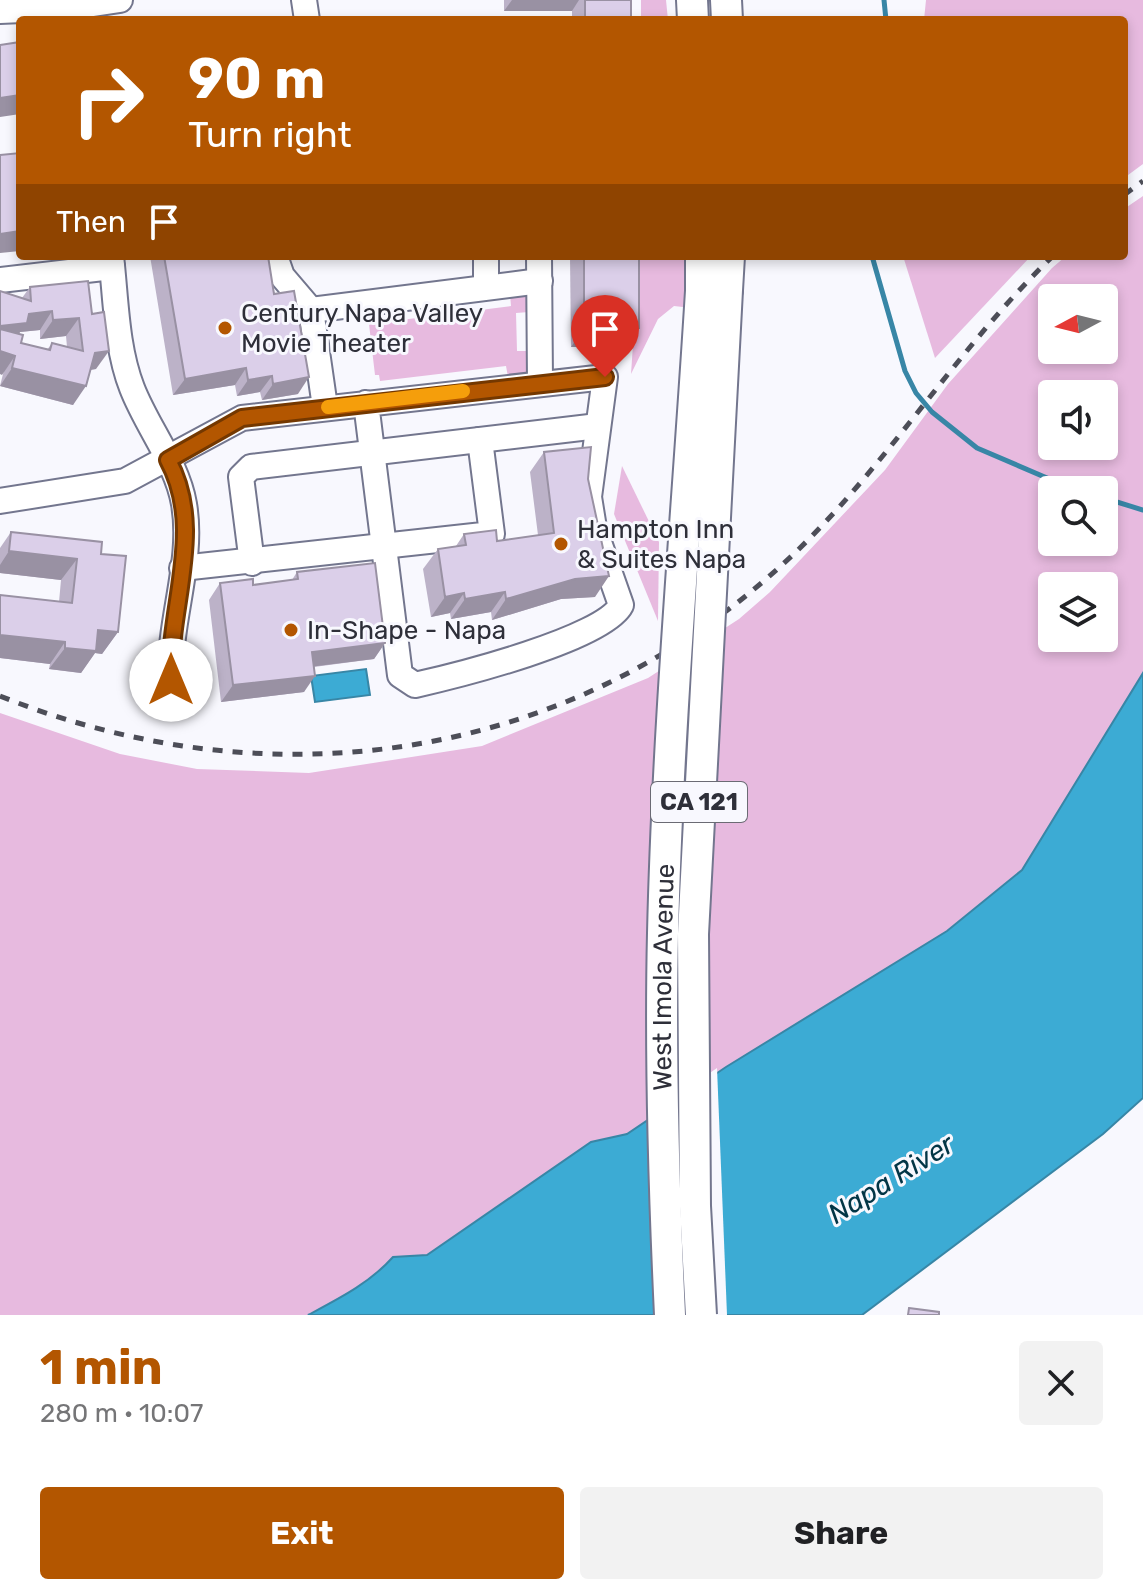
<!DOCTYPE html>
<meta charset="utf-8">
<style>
:root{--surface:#fff;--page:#f2f2f2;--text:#202124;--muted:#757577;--accent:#b35600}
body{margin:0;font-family:Rubik,sans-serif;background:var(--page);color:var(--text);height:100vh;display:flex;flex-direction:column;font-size:30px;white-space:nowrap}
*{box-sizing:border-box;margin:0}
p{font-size:26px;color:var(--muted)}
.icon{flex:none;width:44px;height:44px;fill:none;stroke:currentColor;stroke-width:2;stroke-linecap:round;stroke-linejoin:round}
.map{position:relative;height:1315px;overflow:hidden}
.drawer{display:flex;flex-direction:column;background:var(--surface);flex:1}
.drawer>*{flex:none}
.guide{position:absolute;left:16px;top:16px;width:1112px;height:244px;border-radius:8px;box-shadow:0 4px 12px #0003;background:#b35600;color:#fff;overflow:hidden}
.needle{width:52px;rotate:263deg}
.controls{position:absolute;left:1038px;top:284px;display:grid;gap:16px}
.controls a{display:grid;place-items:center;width:80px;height:80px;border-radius:8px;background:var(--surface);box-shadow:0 4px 12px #0003;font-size:40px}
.pin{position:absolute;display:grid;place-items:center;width:68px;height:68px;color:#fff;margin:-82px -34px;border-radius:50% 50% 50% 0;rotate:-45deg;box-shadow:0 0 8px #0007}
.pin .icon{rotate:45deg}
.me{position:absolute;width:88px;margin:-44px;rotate:0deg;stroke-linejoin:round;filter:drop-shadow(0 0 6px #0008)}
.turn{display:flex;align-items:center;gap:28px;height:168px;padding:0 40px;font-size:36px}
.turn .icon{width:104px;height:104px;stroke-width:2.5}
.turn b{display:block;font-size:56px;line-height:68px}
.then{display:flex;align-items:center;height:76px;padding:0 40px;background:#0003;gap:16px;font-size:30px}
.round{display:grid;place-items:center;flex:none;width:84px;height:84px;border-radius:8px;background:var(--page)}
.head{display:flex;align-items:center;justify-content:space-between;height:136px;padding:0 40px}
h1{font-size:48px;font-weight:700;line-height:60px;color:var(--accent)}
.button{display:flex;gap:16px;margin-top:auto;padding:16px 40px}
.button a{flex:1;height:92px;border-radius:8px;background:var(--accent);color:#fff;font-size:32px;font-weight:700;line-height:92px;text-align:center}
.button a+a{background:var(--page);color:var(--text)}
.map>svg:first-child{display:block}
</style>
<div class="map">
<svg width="1143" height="1315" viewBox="0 0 1143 1315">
<rect width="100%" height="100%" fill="#f8f8fe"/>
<g fill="#e7badf" fill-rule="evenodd">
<path d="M 641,0 L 666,0 L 668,20 L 641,20 Z"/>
<path d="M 926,0 L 1143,0 L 1143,164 L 1124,178 L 1124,20 L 924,20 Z"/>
<path d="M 1143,196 L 1143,673 L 1022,870 L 947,931 L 726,1067 L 627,1134 L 591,1142 L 427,1255 L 393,1257 C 370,1283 338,1299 308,1315 L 0,1315 L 0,713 L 120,754 L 197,769 L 309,773 L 482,746 L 648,678 L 739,619 L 770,592 L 885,470 L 948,384 L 1052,268 L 1066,256 L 1124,256 L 1124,209 ZM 1052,298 L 1104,298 L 1104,350 L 1052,350 ZM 1052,394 L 1104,394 L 1104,446 L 1052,446 ZM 1052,490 L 1104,490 L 1104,542 L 1052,542 ZM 1052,586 L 1104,586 L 1104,638 L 1052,638 Z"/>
<path d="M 639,256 L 694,256 L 700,309 L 674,306 L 658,319 L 631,374 Z"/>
<path d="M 903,256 L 1031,256 L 935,358 Z"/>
<path d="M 524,292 L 529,298 L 529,312 L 516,313 L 517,351 L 528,351 L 528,371 L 525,377 L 508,377 L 506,366 L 380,381 L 379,375 L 375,375 L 369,324 L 511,306 L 510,294 Z"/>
<path d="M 622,466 L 659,542 L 658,621 L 614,514 Z"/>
</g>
<g fill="#3cabd4" stroke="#3886a6" stroke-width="2">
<path d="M 366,669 L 370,695 L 315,702 L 311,676 Z"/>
<path d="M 1143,673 L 1143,1098 L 1103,1134 L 862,1315 L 308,1315 C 338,1299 370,1283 393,1257 L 427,1255 L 591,1142 L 627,1134 L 726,1067 L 947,931 L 1022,870 Z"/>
</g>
<path fill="#f8f8fe" d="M 717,1068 L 727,1315 L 656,1315 L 650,1114 Z"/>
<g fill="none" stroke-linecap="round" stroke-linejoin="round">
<g stroke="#3886a6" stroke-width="5">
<path d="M 884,0 L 886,20"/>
<path d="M 872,256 L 905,371 L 916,393 L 932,412 L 977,448 L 1075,490"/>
<path d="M 1104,498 L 1143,510"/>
</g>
<defs>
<g id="minor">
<path d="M 304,0 L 307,20"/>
<path d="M 0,11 L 67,8 L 120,0"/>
<path d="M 111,256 C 116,299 116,347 132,388 C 147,427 177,463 184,504 C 194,562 168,621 171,680"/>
<path d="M 275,256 L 282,276 L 311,310 L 325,407"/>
<path d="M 539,256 L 540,382"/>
<path d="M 0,280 L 112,267"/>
<path d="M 486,285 L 486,256"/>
<path d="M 311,310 L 540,281"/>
<path d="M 0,501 L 125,481 L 242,418 L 605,377 L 589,497 L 594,528 L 621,605 C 604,639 455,676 415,685 L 400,675 L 366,403"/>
<path d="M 252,563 L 241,477 L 251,467 L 598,426"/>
<path d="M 182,568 L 492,534 L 480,440"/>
</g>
<g id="major">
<path d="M 692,0 L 693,20"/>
<path d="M 726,0 L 727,20"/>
<path d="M 701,256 L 701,291"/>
<path d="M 727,290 L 729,256"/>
</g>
</defs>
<use href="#minor" stroke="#73768e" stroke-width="28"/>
<use href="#major" stroke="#73768e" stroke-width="34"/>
<use href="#minor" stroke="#fff" stroke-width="24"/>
<use href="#major" stroke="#fff" stroke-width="30"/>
<g stroke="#4d4e58" stroke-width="5" stroke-dasharray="10 10" stroke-linecap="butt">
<path d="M 1124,195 L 1143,181"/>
<path d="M 0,696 C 281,809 590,758 807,541 C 896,452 962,343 1053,256"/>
</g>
<defs>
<g id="major-bridge">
<path id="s1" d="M 670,1315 C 664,1188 660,1060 663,933 C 668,718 688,505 701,291"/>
<path d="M 701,1315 L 695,1206 L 693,934 L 727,290"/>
</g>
</defs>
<use href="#major-bridge" stroke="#73768e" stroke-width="34" stroke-linecap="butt"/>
<use href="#major-bridge" stroke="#fff" stroke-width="30"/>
</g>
<g fill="#bcb2c8" fill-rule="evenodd">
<path d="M 504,0 L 631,0 L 631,20 L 572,20 L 572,11 L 504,11 Z"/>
<path d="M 150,256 L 268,256 L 274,294 L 298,394 L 262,400 L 260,392 L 237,396 L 235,385 L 173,395 Z"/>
<path d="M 570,256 L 639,256 L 639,328 L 626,347 L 571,347 Z"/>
<path d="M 88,281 L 96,369 L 90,370 L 73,405 L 0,386 L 22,298 L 30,287 ZM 40,330 L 40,339 L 66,336 L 67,347 L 52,343 L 47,350 L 21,343 L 19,334 L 20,332 Z"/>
<path d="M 544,452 L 588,479 L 595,597 L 561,599 L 492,620 L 491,612 L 451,619 L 450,613 L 431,617 L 423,569 L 438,549 L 456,546 L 464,534 L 497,541 L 538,535 L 530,472 Z"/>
<path d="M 11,532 L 101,554 L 118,632 L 102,654 L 95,653 L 81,673 L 49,669 L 50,664 L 0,658 L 0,595 L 59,602 L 61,580 L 0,573 L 0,548 Z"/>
<path d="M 297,572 L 385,643 L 374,659 L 314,667 L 304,692 L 221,702 L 209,600 L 220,583 L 253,585 L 292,580 Z"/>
</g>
<g fill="#9991a3">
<path d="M 512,0 L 579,0 L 572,11 L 504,11 Z"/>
<path d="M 20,95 L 20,114 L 0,117 L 0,98 Z"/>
<path d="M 20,231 L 20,251 L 0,253 L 0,234 Z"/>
<path d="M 52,311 L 40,330 L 20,332 L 14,341 L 0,343 L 0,326 L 29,314 Z"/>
<path d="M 79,318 L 66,336 L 40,339 L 53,320 Z"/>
<path d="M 584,328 L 639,328 L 626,347 L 571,347 Z"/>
<path d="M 0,351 L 15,356 L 2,375 L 0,374 Z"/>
<path d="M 109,351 L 96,369 L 82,371 L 95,353 Z"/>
<path d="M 12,368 L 86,386 L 73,405 L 0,386 Z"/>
<path d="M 246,368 L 235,385 L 173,395 L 185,379 Z"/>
<path d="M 272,376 L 260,392 L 237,396 L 248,380 Z"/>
<path d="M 309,377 L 298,394 L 262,400 L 273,384 Z"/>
<path d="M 9,551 L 77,559 L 61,580 L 0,573 L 0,565 Z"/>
<path d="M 609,576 L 595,597 L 561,599 L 492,620 L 506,599 L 575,579 Z"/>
<path d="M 505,592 L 491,612 L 451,619 L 465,599 Z"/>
<path d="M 464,593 L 450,613 L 431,617 L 445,597 Z"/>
<path d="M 98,630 L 118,632 L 102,654 L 95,653 L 81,673 L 49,669 L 65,648 Z"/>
<path d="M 0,635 L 65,642 L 50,664 L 0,658 Z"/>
<path d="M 385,643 L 374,659 L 301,668 L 312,652 Z"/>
<path d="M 315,676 L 304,692 L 221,702 L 233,685 Z"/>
</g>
<g fill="#dbcfe9" stroke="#9991a3" stroke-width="2">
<rect x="585" y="0" width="46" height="20"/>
<path d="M 20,42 L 20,95 L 0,98 L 0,45 Z"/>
<path d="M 20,153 L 20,231 L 0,234 L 0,155 Z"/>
<path d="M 164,256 L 268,256 L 274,294 L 294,291 L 309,377 L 273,384 L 272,376 L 248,380 L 246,368 L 185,379 Z"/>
<rect x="584" y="256" width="55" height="72"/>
<path d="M 88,281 L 92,314 L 104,312 L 109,351 L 95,353 L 86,386 L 12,368 L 15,356 L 0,351 L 0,329 L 23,335 L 21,343 L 50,350 L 52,343 L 83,351 L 79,318 L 53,320 L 52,311 L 29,314 L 27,323 L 0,326 L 0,291 L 31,301 L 30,287 Z"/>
<path d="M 591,447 L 588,479 L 609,576 L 575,579 L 506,599 L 505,592 L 465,599 L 464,593 L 445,597 L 438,549 L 466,545 L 464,534 L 496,530 L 497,541 L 554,533 L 544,452 Z"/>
<path d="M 11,532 L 102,542 L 101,554 L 126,556 L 118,632 L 98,630 L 96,651 L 65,648 L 65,642 L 0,635 L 0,595 L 72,603 L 77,559 L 9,551 Z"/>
<path d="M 375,563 L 385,643 L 312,652 L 315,676 L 233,685 L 220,583 L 253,579 L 253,585 L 298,579 L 297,572 Z"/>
<path d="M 909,1308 L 939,1312 L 939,1315 L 908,1315 Z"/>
</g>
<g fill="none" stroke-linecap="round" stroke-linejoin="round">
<defs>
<path id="route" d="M 171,680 C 168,605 206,530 168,460 L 242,418 L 605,377"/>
</defs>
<use href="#route" stroke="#743800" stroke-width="20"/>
<use href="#route" stroke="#b35600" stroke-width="14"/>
<path stroke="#f59e0b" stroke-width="14" d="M 328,407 L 463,391"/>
</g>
<g fill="#b35600" stroke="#f8f8fe" stroke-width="3">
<circle cx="225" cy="328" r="8"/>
<circle cx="561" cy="544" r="8"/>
<circle cx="291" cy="630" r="8"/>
</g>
<g text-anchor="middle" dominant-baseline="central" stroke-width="6" stroke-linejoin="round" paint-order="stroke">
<rect fill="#f8f8fe" stroke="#6b6b74" stroke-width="2" x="651" y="782" width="96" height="40" rx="6"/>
<g font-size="24" font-weight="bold" fill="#2e2f39">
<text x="699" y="802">CA 121</text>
</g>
<g font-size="26" fill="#2e2f39" stroke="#f8f8fe" text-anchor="start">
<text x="241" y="313">Century Napa Valley<tspan x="241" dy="30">Movie Theater</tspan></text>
<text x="577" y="529">Hampton Inn<tspan x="577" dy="30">&amp; Suites Napa</tspan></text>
<text x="307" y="630">In-Shape - Napa</text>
</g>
<g font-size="26" fill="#2e2f39" stroke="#f8f8fe">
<text stroke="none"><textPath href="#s1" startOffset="338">West Imola Avenue</textPath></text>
</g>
<g font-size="28" font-style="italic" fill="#023546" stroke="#f8f8fe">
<text transform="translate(891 1179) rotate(-32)">Napa River</text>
</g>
</g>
</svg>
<div class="controls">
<a><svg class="needle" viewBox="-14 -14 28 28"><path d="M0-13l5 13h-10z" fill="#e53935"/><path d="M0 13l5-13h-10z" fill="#757577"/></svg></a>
<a><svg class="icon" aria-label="sound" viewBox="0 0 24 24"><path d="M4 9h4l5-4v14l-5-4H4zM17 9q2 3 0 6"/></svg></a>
<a><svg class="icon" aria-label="search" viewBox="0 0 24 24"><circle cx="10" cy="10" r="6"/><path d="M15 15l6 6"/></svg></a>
<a><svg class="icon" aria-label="layers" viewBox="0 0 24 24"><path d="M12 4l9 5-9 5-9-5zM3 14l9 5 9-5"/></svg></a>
</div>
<div class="pin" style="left:605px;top:377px;background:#d93025"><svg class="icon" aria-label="arrive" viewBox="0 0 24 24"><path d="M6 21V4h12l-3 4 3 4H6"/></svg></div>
<svg class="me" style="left:171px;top:680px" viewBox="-20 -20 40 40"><circle r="19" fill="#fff"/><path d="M0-13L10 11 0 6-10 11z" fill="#b35600"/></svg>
<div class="guide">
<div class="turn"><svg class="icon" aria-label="right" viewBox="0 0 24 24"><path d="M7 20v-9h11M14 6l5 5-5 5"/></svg><div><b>90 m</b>Turn right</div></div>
<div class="then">Then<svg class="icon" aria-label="arrive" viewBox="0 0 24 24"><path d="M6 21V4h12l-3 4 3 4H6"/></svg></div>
</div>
</div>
<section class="drawer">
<div class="head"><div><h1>1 min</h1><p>280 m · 10:07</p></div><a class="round"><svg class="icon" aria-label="close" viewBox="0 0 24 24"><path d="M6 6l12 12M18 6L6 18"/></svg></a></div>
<div class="button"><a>Exit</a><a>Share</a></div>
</section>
